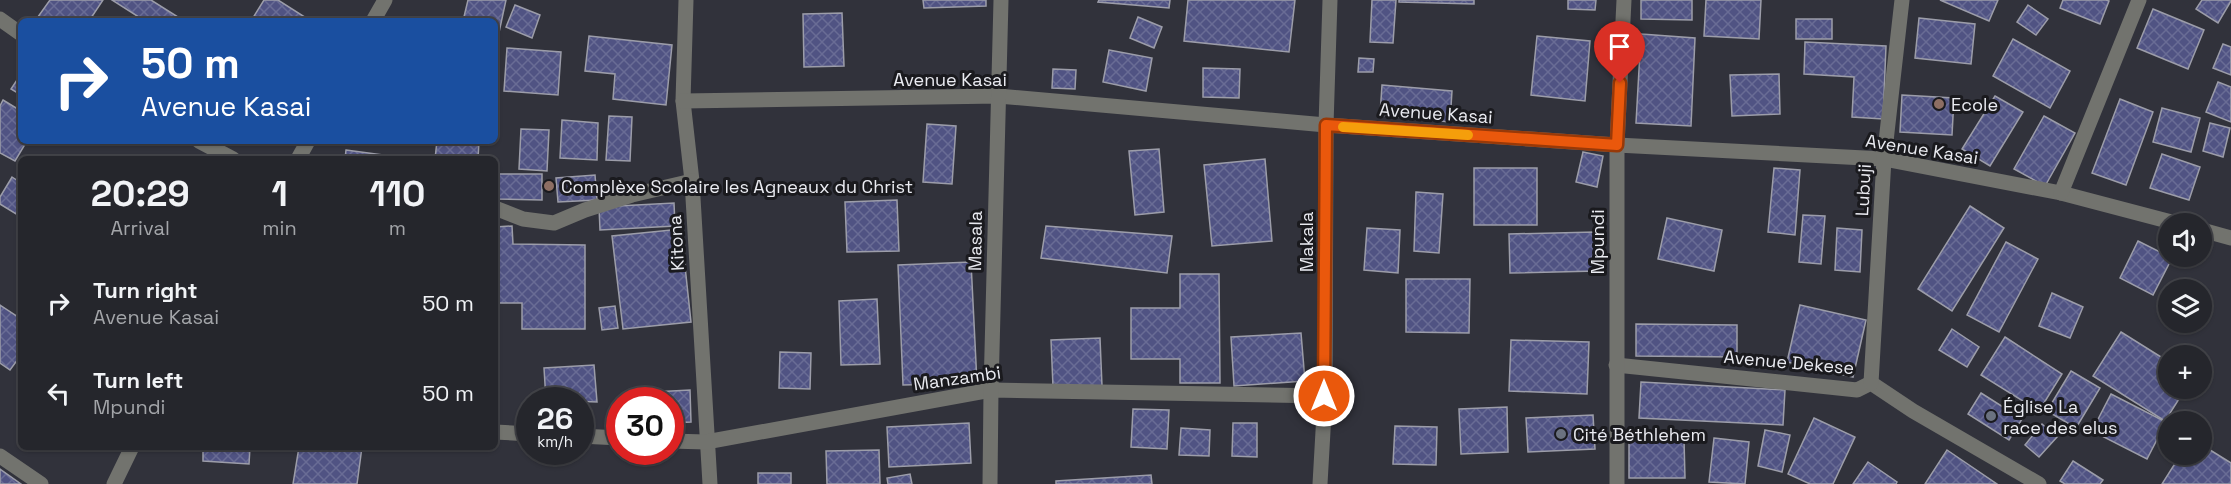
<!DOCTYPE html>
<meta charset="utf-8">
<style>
:root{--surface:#25262c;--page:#313238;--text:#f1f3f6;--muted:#a3a5a9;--line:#424348}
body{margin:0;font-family:"Space Grotesk",sans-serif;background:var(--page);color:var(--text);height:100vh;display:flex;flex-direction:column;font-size:22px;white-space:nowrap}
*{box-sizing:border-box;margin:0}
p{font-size:20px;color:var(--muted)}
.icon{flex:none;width:33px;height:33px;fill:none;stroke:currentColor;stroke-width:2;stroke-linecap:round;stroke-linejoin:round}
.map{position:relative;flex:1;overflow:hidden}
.details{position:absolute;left:18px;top:156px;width:480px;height:294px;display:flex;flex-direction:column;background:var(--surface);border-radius:9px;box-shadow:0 2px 4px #0004,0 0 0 2px var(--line)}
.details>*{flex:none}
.top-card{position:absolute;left:18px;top:18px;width:480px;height:126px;border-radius:9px;box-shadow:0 2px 4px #0004,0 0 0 2px var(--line);background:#1a4fa0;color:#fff;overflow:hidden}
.fabs{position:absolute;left:2158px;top:213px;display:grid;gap:12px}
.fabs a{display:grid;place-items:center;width:54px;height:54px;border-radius:50%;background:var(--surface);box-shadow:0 2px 4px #0004,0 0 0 2px var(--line);font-size:30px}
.speed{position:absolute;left:516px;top:387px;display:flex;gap:12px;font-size:30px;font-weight:700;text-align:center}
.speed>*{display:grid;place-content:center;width:78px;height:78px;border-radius:50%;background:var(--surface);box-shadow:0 2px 4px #0004,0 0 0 2px var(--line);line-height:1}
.speed small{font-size:15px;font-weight:400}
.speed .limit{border:9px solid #d22;background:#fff;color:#111}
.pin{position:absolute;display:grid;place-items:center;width:51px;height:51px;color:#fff;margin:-62px -26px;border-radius:50% 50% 50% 0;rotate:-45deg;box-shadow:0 0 6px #0007}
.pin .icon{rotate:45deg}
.me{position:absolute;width:66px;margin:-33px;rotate:0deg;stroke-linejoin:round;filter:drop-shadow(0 0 4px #0008)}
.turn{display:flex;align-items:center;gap:21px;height:126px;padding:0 24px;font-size:27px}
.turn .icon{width:78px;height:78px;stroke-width:2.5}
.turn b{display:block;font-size:42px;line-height:51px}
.eta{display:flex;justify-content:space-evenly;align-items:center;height:102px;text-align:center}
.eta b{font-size:36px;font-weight:800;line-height:42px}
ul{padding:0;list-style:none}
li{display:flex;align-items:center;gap:18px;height:90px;padding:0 24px}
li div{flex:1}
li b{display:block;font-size:22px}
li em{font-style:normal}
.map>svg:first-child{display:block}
</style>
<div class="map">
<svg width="2231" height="484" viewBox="0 0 2231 484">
<defs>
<pattern id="building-cross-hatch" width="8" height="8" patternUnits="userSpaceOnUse" patternTransform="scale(1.5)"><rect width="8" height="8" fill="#505383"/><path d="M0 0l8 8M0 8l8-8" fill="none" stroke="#696c95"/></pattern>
</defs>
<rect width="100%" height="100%" fill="#31323b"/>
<g fill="url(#building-cross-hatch)" stroke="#9c9da9" stroke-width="1.5">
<path d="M 50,0 L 103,0 L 89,21 L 35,21 Z"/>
<path d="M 112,0 L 151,0 L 178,17 L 176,21 L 145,21 Z"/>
<path d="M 264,0 L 278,0 L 311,21 L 251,21 Z"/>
<path d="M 468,0 L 506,0 L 495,51 L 495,21 L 463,21 Z"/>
<path d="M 923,0 L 986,0 L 986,6 L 924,8 Z"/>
<path d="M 1099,0 L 1170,0 L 1169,8 L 1098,2 Z"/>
<path d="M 1188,0 L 1295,0 L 1289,52 L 1184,41 Z"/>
<path d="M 1372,0 L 1396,0 L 1393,43 L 1370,42 Z"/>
<path d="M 1399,0 L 1474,0 L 1474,4 L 1399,2 Z"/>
<path d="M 1568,0 L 1596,0 L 1595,10 L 1568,9 Z"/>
<path d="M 1641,0 L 1692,0 L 1692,20 L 1641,19 Z"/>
<path d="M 1706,0 L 1761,0 L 1759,39 L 1704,36 Z"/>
<path d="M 1940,0 L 1998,0 L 1989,21 Z"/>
<path d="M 2063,0 L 2106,0 L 2109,1 L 2100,24 L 2060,8 Z"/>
<path d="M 2202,0 L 2231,0 L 2231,1 L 2218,23 L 2196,9 Z"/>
<path d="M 515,5 L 540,15 L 532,38 L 506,27 Z"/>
<path d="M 2028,5 L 2048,19 L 2036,35 L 2017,22 Z"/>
<path d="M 2153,9 L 2204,30 L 2188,69 L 2137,48 Z"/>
<path d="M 842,13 L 844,66 L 804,67 L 803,14 Z"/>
<path d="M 1138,17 L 1162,27 L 1154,48 L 1130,38 Z"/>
<path d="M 1919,18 L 1975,24 L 1971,64 L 1915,58 Z"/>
<rect x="1796" y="19" width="36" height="20"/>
<path d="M 1641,34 L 1695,38 L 1691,126 L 1636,123 Z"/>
<path d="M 589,36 L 672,45 L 666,105 L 613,99 L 615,74 L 585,71 Z"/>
<path d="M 1537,36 L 1590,41 L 1585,101 L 1531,95 Z"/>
<path d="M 2013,39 L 2070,71 L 2050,108 L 1993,76 Z"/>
<path d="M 1805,42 L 1886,46 L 1883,119 L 1852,117 L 1854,77 L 1804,74 Z"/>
<path d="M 2223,44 L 2231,47 L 2231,75 L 2213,68 Z"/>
<path d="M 507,48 L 561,52 L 558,95 L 504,91 Z"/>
<path d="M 1109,50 L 1152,58 L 1146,91 L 1103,82 Z"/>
<path d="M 1359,58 L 1374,59 L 1373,72 L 1358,72 Z"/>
<path d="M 1203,68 L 1240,69 L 1239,98 L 1203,97 Z"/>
<path d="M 1053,69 L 1076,70 L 1075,89 L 1052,88 Z"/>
<path d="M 21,74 L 21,95 L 11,89 Z"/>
<path d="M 1779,74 L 1780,114 L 1732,116 L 1730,75 Z"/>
<path d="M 2218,82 L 2231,87 L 2231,122 L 2206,112 Z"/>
<path d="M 1382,85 L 1452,91 L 1450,122 L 1380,115 Z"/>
<path d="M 1902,95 L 1954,98 L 1952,135 L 1900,132 Z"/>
<path d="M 1995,96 L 2023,112 L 1990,166 L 1962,149 Z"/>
<path d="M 2120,99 L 2153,112 L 2126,185 L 2092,173 Z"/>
<path d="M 3,100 L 21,111 L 21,141 L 27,141 L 15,161 L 0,153 L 0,106 Z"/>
<path d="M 2162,108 L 2200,118 L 2191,152 L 2153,142 Z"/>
<path d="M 609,116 L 632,117 L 630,161 L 606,160 Z"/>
<path d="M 2044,116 L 2075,133 L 2045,186 L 2014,169 Z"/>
<path d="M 562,120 L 598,123 L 597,160 L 560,158 Z"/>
<path d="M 2210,123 L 2230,128 L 2223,157 L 2203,151 Z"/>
<path d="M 927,124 L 956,126 L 952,184 L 923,182 Z"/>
<path d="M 521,129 L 549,130 L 547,171 L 519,169 Z"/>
<path d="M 437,141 L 479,141 L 478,159 L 435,159 Z"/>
<path d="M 1159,149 L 1164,212 L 1135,215 L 1129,151 Z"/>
<path d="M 346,150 L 413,159 L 345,159 Z"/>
<path d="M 1583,152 L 1603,156 L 1597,187 L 1576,182 Z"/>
<path d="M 2162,154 L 2200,167 L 2189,200 L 2150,188 Z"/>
<path d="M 1265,159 L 1272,241 L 1212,246 L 1204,165 Z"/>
<rect x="1474" y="168" width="63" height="57"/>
<path d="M 1774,168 L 1800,170 L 1795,235 L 1768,232 Z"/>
<path d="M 498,174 L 542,174 L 542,200 L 498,199 Z"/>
<path d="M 595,175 L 597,200 L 558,202 L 556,178 Z"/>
<path d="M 12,177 L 21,183 L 21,217 L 0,204 L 0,197 Z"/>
<path d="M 1416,192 L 1443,194 L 1439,253 L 1414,251 Z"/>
<path d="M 897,200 L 899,251 L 847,252 L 845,202 Z"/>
<path d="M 674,203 L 675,226 L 600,230 L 599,207 Z"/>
<path d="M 1970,206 L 2004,228 L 1952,311 L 1918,289 Z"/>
<path d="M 1803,215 L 1825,216 L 1821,264 L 1799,262 Z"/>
<path d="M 1667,218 L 1722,230 L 1714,271 L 1658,259 Z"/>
<path d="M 512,226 L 513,244 L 585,245 L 585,329 L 522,329 L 522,303 L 495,303 L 495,227 Z"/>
<path d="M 1046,226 L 1172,236 L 1167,273 L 1041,258 Z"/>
<path d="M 1367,228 L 1400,230 L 1398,273 L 1364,270 Z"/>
<path d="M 1837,228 L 1862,230 L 1860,272 L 1835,270 Z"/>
<path d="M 681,229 L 691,322 L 623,329 L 612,236 Z"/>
<path d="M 1595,232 L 1597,271 L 1510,273 L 1509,234 Z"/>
<path d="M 2138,241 L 2172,258 L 2153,295 L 2120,278 Z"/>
<path d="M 2006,242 L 2038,259 L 1999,332 L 1967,315 Z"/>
<path d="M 971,262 L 977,383 L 903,385 L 898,265 Z"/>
<path d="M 1180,274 L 1219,274 L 1220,383 L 1180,383 L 1180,359 L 1131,359 L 1131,308 L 1180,308 Z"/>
<path d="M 1406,279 L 1470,279 L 1469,333 L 1406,332 Z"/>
<path d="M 2052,293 L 2083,307 L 2070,338 L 2039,326 Z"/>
<path d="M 877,299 L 880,364 L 841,365 L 839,301 Z"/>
<path d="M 0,305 L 21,319 L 21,355 L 10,370 L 0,363 Z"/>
<path d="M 1800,305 L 1866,320 L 1853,377 L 1787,362 Z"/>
<path d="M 615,306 L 618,328 L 602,330 L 599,308 Z"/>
<path d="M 1636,324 L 1737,325 L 1737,357 L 1636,356 Z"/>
<path d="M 1952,329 L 1979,347 L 1967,367 L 1939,350 Z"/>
<path d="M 2121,332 L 2169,362 L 2169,388 L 2186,388 L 2165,421 L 2093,376 Z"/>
<path d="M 1301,333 L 1305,381 L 1234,386 L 1231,337 Z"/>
<path d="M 2005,337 L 2062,374 L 2039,411 L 1981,375 Z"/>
<path d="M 1100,338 L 1102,386 L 1053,387 L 1051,340 Z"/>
<path d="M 1511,340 L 1589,342 L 1587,394 L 1509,391 Z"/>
<path d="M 495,343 L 497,343 L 499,383 L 495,383 Z"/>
<path d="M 780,352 L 811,353 L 810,389 L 779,388 Z"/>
<path d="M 594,365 L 597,402 L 546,400 L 544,368 Z"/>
<path d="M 2071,371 L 2100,388 L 2076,428 L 2047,411 Z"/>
<path d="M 1641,382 L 1785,390 L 1783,425 L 1639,418 Z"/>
<path d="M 690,390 L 691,422 L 670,423 L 670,400 L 634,400 L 634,393 Z"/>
<path d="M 1981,393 L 2022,419 L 2009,440 L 1968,414 Z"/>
<path d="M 2111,394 L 2166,422 L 2147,459 L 2092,431 Z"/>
<path d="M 1507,407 L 1508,452 L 1461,454 L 1459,409 Z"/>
<path d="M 1133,409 L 1169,410 L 1167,449 L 1131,447 Z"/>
<path d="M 1593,415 L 1595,449 L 1528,452 L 1526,418 Z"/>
<path d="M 1814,418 L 1855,437 L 1833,484 L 1810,484 L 1788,474 Z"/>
<path d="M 969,423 L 971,463 L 889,467 L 887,427 Z"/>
<path d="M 1233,423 L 1257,423 L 1257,457 L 1232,456 Z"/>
<path d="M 2042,424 L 2057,437 L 2039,457 L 2025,445 Z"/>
<path d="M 1395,426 L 1437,427 L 1436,465 L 1393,464 Z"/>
<path d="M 1181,428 L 1210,430 L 1209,456 L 1179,455 Z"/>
<path d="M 1765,430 L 1790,435 L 1782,472 L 1758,466 Z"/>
<path d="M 1714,438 L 1749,442 L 1745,484 L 1709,482 Z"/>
<path d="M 1629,440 L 1684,440 L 1685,478 L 1629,478 Z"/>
<path d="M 2202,445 L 2231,463 L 2231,484 L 2162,484 L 2181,454 L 2202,454 Z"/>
<path d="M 203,447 L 250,447 L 249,464 L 203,461 Z"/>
<path d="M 299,447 L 362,447 L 357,484 L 293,484 Z"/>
<path d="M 879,450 L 880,484 L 827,484 L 826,451 Z"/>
<path d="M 1947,450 L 1997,484 L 1925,484 Z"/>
<path d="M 2073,461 L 2103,480 L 2100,484 L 2065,484 L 2060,481 Z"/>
<path d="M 1868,462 L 1897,482 L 1896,484 L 1853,484 Z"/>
<path d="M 0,469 L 21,484 L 0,484 Z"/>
<rect x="758" y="473" width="33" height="11"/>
<path d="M 910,474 L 912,484 L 888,484 L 887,478 Z"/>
<path d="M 1151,475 L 1152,484 L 1056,484 L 1056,481 Z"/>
</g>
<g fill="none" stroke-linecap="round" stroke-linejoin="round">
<g stroke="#72736e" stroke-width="15">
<path d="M 686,0 L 683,101 L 692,181 L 710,484"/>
<path d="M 0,19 L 21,34"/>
<path d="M 373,21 L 385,0"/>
<path d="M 683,101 L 998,96 L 1326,125 L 1617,145 L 1884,159 L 2061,193 L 2179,224"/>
<path d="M 199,141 L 233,159"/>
<path d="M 298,159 L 308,141"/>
<path d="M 2061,193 L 2139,0"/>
<path d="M 495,208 L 523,219 L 554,223 L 585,210 L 632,195 L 692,181"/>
<path d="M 2202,230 L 2231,238"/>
<path d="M 1616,365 L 1857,390 L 1871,383 L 1913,411 L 2039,484"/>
<path d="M 1871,383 L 1884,159 L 1902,0"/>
<path d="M 495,432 L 530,434"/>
<path d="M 580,436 L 620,438"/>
<path d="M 670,441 L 706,442 L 991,390 L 1325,396"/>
<path d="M 0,456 L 41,484"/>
<path d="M 114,484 L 132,447"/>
<path d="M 990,484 L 991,390 L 1001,0"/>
<path d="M 1320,484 L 1325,396 L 1326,125 L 1330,0"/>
<path d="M 1617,484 L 1617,145 L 1624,0"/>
</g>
</g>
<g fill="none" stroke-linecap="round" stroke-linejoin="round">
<defs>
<path id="route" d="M 1324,396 L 1326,125 L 1617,145 L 1620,83"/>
</defs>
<use href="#route" stroke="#983908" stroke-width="15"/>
<use href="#route" stroke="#ea580c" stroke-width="10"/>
<path stroke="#f59e0b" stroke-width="10" d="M 1343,127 L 1468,135"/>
</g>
<g fill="#8d6e63" stroke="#1a1a1e" stroke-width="2">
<circle cx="1939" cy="104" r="6"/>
<circle cx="549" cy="186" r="6"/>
</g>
<g fill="#6b7280" stroke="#1a1a1e" stroke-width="2">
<circle cx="1991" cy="416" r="6"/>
<circle cx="1561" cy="434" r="6"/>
</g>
<g text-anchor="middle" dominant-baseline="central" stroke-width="6" stroke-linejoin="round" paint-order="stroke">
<g font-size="18" fill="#eaebf1" stroke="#1a1a1e">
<text x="950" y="79">Avenue Kasai</text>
<text transform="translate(1436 113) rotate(4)">Avenue Kasai</text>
<text transform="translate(1922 149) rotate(9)">Avenue Kasai</text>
<text transform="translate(1863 190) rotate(-87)">Lubuji</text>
<text transform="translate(975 241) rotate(-89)">Masala</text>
<text transform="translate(1306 242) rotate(-90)">Makala</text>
<text transform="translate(1597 242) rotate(-90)">Mpundi</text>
<text transform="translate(676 243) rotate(-93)">Kitona</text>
<text transform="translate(1789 362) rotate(5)">Avenue Dekese</text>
<text transform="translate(957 378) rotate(-8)">Manzambi</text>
</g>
<g font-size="18" fill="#eaebf1" stroke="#1a1a1e" text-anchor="start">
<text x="1951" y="104">Ecole</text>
<text x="561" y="186">Complèxe Scolaire les Agneaux du Christ</text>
<text x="2003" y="406">Église La<tspan x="2003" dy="21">race des elus</tspan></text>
<text x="1573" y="434">Cité Béthlehem</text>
</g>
</g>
</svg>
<div class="fabs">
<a><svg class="icon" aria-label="sound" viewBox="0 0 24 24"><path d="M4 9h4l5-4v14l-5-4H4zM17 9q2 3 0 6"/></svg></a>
<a><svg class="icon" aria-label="layers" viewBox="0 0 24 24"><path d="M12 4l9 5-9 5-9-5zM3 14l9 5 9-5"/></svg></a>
<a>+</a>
<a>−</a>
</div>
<div class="speed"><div>26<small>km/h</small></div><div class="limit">30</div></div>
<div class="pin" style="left:1620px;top:83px;background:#d93025"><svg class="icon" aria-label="arrive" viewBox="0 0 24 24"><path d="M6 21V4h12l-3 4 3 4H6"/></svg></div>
<svg class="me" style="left:1324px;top:396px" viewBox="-20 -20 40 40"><circle r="17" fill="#ea580c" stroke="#fff" stroke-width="3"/><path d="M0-11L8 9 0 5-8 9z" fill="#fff"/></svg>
<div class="top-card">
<div class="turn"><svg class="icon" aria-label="right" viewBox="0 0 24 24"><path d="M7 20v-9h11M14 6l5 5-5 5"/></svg><div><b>50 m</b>Avenue Kasai</div></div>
</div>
<section class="details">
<div class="eta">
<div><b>20:29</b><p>Arrival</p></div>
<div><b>1</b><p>min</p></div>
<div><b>110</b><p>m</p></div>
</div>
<ul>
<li><svg class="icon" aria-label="right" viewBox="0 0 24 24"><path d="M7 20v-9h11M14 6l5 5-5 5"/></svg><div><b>Turn right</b><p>Avenue Kasai</p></div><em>50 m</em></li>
<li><svg class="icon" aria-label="left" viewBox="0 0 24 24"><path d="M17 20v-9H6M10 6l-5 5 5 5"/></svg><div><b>Turn left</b><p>Mpundi</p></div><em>50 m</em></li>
</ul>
</section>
</div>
